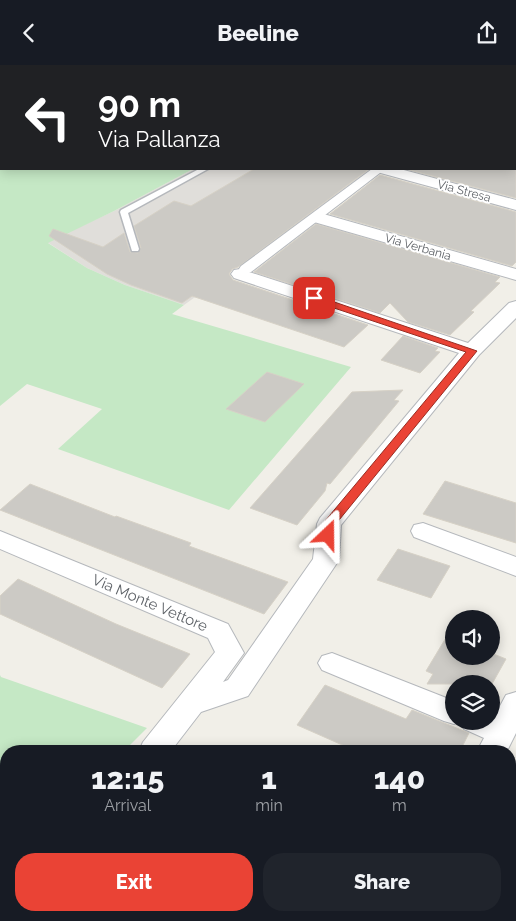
<!DOCTYPE html>
<style>
:root{--surface:#171b24;--page:#20242c;--text:#f1f3f6;--muted:#9ea1a6;--accent:#ea4335}
body{margin:0;font-family:Raleway,sans-serif;background:var(--page);color:var(--text);height:100vh;display:flex;flex-direction:column;font-size:19px;white-space:nowrap}
*{box-sizing:border-box;margin:0}
p{font-size:16px;color:var(--muted)}
.icon{flex:none;width:28px;height:28px;fill:none;stroke:currentColor;stroke-width:2;stroke-linecap:round;stroke-linejoin:round}
.map{position:relative;flex:1;overflow:hidden}
.details{position:absolute;left:0px;top:680px;width:516px;height:176px;display:flex;flex-direction:column;background:var(--surface);border-radius:20px 20px 0 0;box-shadow:0 2px 12px #0003}
.details>*{flex:none}
.banner{position:absolute;left:0px;top:0px;width:516px;height:105px;box-shadow:0 2px 12px #0003;background:#202124;color:#fff;overflow:hidden}
.tools{position:absolute;left:445px;top:545px;display:grid;gap:10px}
.tools a{display:grid;place-items:center;width:55px;height:55px;border-radius:50%;background:var(--surface);box-shadow:0 2px 12px #0003;font-size:25px}
.pin{position:absolute;display:grid;place-items:center;width:42px;height:42px;color:#fff;margin:-21px;border-radius:10px;box-shadow:0 2px 8px #0006}
.me{position:absolute;width:55px;margin:-28px;rotate:23deg;stroke-linejoin:round;filter:drop-shadow(0 0 4px #0008)}
.turn{display:flex;align-items:center;gap:18px;height:105px;padding:0 15px;font-size:22px}
.turn .icon{width:65px;height:65px;stroke-width:2.5}
.turn b{display:block;font-size:35px;line-height:42px}
.eta{display:flex;justify-content:space-evenly;align-items:center;height:85px;text-align:center}
.eta b{font-size:30px;font-weight:800;line-height:35px}
.cta{display:flex;gap:10px;margin-top:auto;padding:10px 15px}
.cta a{flex:1;height:58px;border-radius:20px;background:var(--accent);color:#fff;font-size:20px;font-weight:800;line-height:58px;text-align:center}
.cta a+a{background:var(--page);color:var(--text)}
header{display:flex;justify-content:space-between;align-items:center;height:65px;padding:0 15px;background:var(--surface);font-size:22px;font-weight:800}
.map>svg:first-child{display:block}
</style>
<header><svg class="icon" aria-label="back" viewBox="0 0 24 24"><path d="M15 5l-7 7 7 7"/></svg>Beeline<svg class="icon" aria-label="share" viewBox="0 0 24 24"><path d="M12 15V3M7 8l5-5 5 5M5 13v7h14v-7"/></svg></header>
<div class="map">
<svg width="516" height="856" viewBox="0 0 516 856">
<rect width="100%" height="100%" fill="#f1efe8"/>
<path fill="#e0deda" d="M 193,104 L 375,104 L 184,240 L 125,220 L 87,203 L 47,177 L 114,146 Z"/>
<g fill="#c5e8c5">
<path d="M 0,0 L 69,1 L 1,1 L 1,104 L 193,104 L 114,146 L 48,178 L 87,203 L 125,220 L 184,240 L 172,249 L 351,302 L 229,445 L 58,384 L 102,344 L 27,319 L 0,341 Z"/>
<path d="M 0,610 L 1,612 L 147,663 L 124,686 L 6,686 L 6,710 L 0,706 Z"/>
<path d="M 0,741 L 6,745 L 6,850 L 28,850 L 0,852 Z"/>
</g>
<g fill="#cccac5" stroke="#d6d1c6">
<path d="M 254,104 L 369,104 L 238,202 L 232,204 L 229,209 L 233,215 L 368,260 L 344,282 L 192,231 L 182,238 L 131,220 L 107,209 L 49,171 L 53,164 L 103,182 L 124,168 L 130,187 L 138,188 L 141,183 L 134,161 L 174,136 L 191,141 Z"/>
<path d="M 406,104 L 516,104 L 516,133 Z"/>
<path d="M 380,110 L 516,147 L 516,197 L 512,201 L 330,149 Z"/>
<path d="M 316,159 L 500,212 L 495,217 L 500,218 L 471,246 L 474,247 L 450,270 L 408,257 L 390,238 L 380,248 L 254,207 Z"/>
<path d="M 403,271 L 438,283 L 435,286 L 440,287 L 420,308 L 381,295 Z"/>
<path d="M 267,307 L 304,319 L 265,357 L 226,344 Z"/>
<path d="M 403,325 L 394,335 L 399,336 L 330,419 L 327,418 L 325,426 L 297,460 L 250,443 L 352,327 Z"/>
<path d="M 445,416 L 516,438 L 516,478 L 423,449 Z"/>
<path d="M 30,419 L 115,452 L 116,451 L 191,478 L 189,481 L 288,517 L 264,549 L 0,445 Z"/>
<path d="M 398,484 L 450,501 L 431,533 L 377,515 Z"/>
<path d="M 18,514 L 116,559 L 190,589 L 162,623 L 0,549 L 0,531 Z"/>
<path d="M 447,571 L 454,574 L 454,591 L 491,591 L 491,588 L 506,594 L 492,619 L 427,619 L 433,609 L 426,606 Z"/>
<path d="M 325,620 L 406,654 L 412,645 L 469,668 L 460,686 L 356,686 L 297,660 Z"/>
</g>
<g fill="none" stroke-linecap="round" stroke-linejoin="round">
<defs>
<g id="service">
<path d="M 199,104 L 208,104 L 128,148 L 139,184 L 138,186 L 132,186 L 120,147 L 121,145 Z"/>
<path d="M 228,850 L 248,850 L 245,856 L 225,856 Z"/>
</g>
<path id="pedestrian" d="M 372,104 L 385,104 L 251,207 L 241,207 L 239,204 L 241,201 Z"/>
<g id="minor">
<path d="M 61,0 L 88,0 L 89,1 L 62,1 Z"/>
<path d="M 412,0 L 430,0 L 431,1 L 413,1 Z"/>
<rect x="515" y="18" width="1" height="8"/>
<rect x="515" y="75" width="1" height="10"/>
<path d="M 375,104 L 400,104 L 516,135 L 516,145 L 377,107 Z"/>
<path d="M 320,148 L 516,204 L 516,215 L 314,157 L 312,153 L 314,149 Z"/>
<path d="M 240,204 L 468,278 L 509,238 L 516,236 L 516,253 L 479,290 L 341,460 L 339,495 L 248,631 L 201,647 L 171,686 L 139,686 L 143,677 L 215,587 L 208,573 L 0,484 L 0,466 L 228,559 L 244,588 L 223,617 L 228,615 L 313,494 L 317,459 L 320,453 L 459,288 L 234,213 L 231,209 L 234,205 Z"/>
<path d="M 423,458 L 516,492 L 516,511 L 414,472 L 411,466 L 414,460 Z"/>
<path d="M 332,588 L 454,636 L 454,656 L 491,656 L 491,651 L 494,652 L 506,630 L 516,627 L 516,668 L 507,686 L 477,686 L 484,673 L 464,664 L 460,657 L 454,659 L 444,656 L 322,605 L 318,598 L 322,591 Z"/>
<path d="M 0,701 L 6,703 L 6,730 L 0,728 Z"/>
<path d="M 42,850 L 91,850 L 88,856 L 39,856 Z"/>
<path d="M 285,850 L 332,850 L 335,856 L 288,856 Z"/>
<path d="M 392,850 L 426,850 L 423,856 L 389,856 Z"/>
</g>
</defs>
<use href="#service" stroke="#b5b8bc" stroke-width="3"/>
<use href="#pedestrian" stroke="#b5b8bc" stroke-width="2"/>
<use href="#minor" stroke="#b5b8bc" stroke-width="2"/>
<use href="#service" fill="#fff" fill-rule="evenodd"/>
<use href="#pedestrian" fill="#fff" fill-rule="evenodd"/>
<use href="#minor" fill="#fff" fill-rule="evenodd"/>
</g>
<path fill="#ea4335" stroke="#982c22" d="M 314,230 L 477,286 L 335,460 L 334,470 L 328,474 L 323,470 L 325,456 L 466,287 L 310,235 L 310,231 Z"/>
<g text-anchor="middle" dominant-baseline="central" stroke-width="4" stroke-linejoin="round" paint-order="stroke">
<g font-size="12" fill="#5f6368" stroke="#fff">
<text transform="translate(464 126) rotate(15)">Via Stresa</text>
<text transform="translate(418 182) rotate(16)">Via Verbania</text>
</g>
<g font-size="15" fill="#5f6368" stroke="#fff">
<text transform="translate(150 538) rotate(23)">Via Monte Vettore</text>
</g>
</g>
</svg>
<div class="tools">
<a><svg class="icon" aria-label="sound" viewBox="0 0 24 24"><path d="M4 9h4l5-4v14l-5-4H4zM17 9q2 3 0 6"/></svg></a>
<a><svg class="icon" aria-label="layers" viewBox="0 0 24 24"><path d="M12 4l9 5-9 5-9-5zM3 14l9 5 9-5"/></svg></a>
</div>
<div class="pin" style="left:314px;top:233px;background:#d93025"><svg class="icon" aria-label="arrive" viewBox="0 0 24 24"><path d="M6 21V4h12l-3 4 3 4H6"/></svg></div>
<svg class="me" style="left:328px;top:470px" viewBox="-20 -20 40 40"><path d="M0-17L14 15 0 8-14 15z" fill="#ea4335" stroke="#fff" stroke-width="4"/></svg>
<div class="banner">
<div class="turn"><svg class="icon" aria-label="left" viewBox="0 0 24 24"><path d="M17 20v-9H6M10 6l-5 5 5 5"/></svg><div><b>90 m</b>Via Pallanza</div></div>
</div>
<section class="details">
<div class="eta">
<div><b>12:15</b><p>Arrival</p></div>
<div><b>1</b><p>min</p></div>
<div><b>140</b><p>m</p></div>
</div>
<div class="cta"><a>Exit</a><a>Share</a></div>
</section>
</div>
